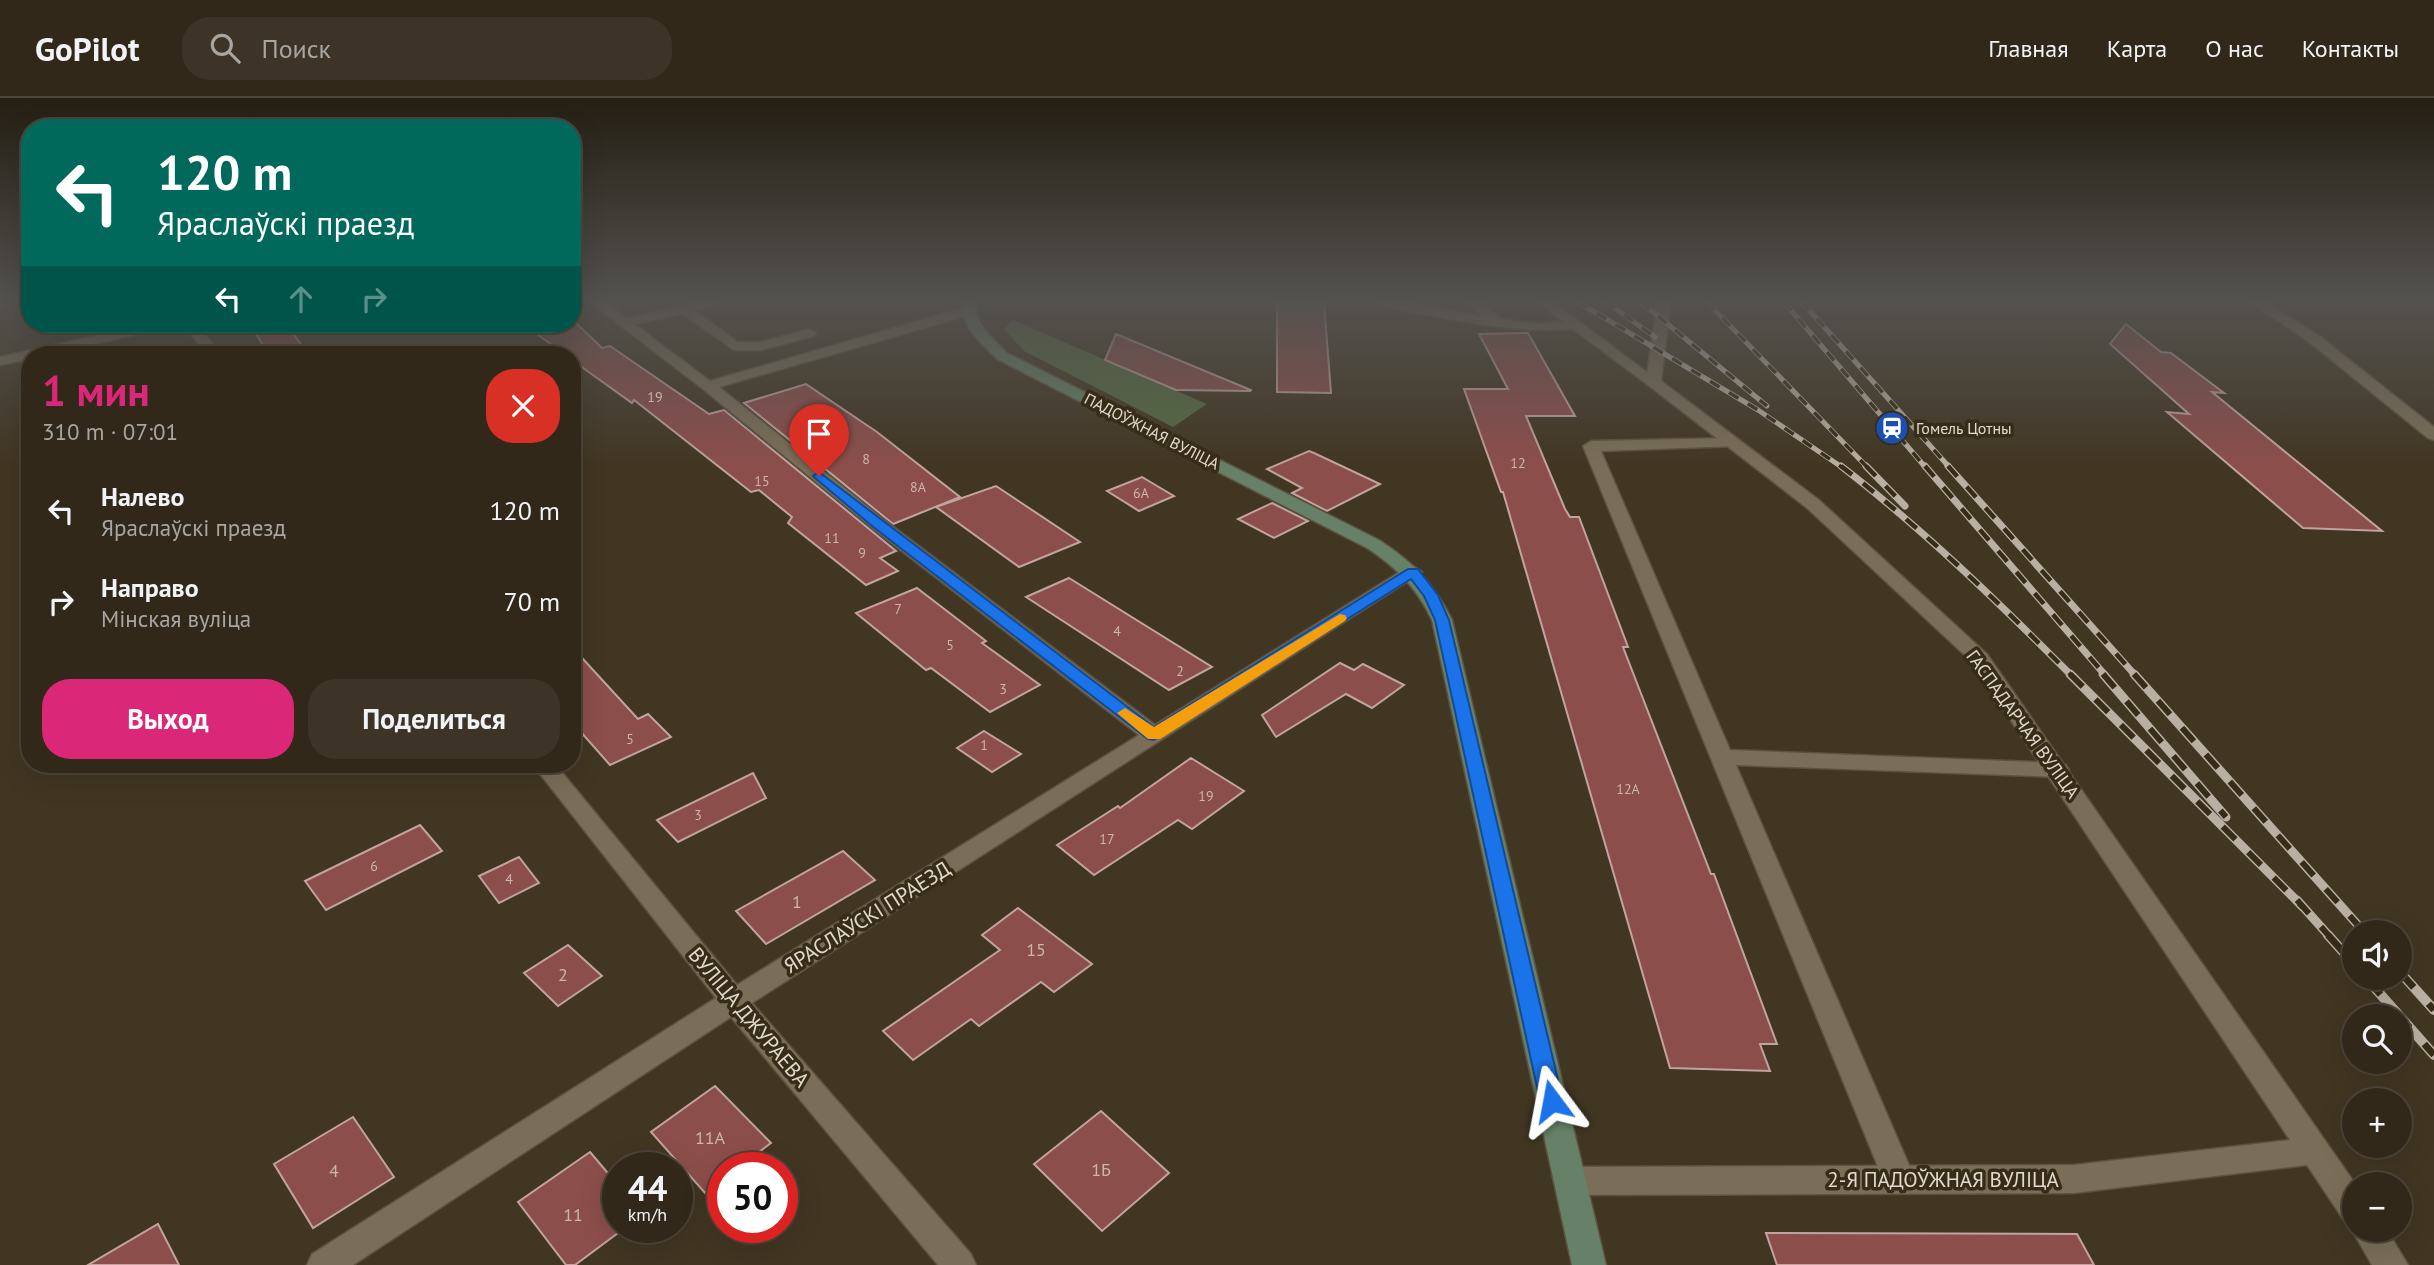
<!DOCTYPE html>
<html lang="ru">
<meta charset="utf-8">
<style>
:root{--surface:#31281a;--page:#3d3427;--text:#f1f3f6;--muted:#a8a6a2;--line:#4c4439;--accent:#db2777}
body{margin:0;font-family:"PT Sans",sans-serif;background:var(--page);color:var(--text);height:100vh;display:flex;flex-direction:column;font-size:26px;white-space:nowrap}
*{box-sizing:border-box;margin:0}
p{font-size:23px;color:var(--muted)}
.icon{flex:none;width:38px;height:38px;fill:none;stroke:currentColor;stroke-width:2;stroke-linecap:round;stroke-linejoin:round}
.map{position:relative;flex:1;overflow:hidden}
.drawer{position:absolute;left:21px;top:248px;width:560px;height:427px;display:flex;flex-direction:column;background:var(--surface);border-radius:28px;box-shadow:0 7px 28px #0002,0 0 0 2px var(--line)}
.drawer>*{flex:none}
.banner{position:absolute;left:21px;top:21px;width:560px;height:214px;border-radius:28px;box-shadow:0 7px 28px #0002,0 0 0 2px var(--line);background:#00695c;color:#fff;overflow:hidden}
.fabs{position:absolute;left:2342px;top:822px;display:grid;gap:14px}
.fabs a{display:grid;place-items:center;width:70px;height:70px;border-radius:50%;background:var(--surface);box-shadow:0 7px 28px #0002,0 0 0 2px var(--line);font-size:35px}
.speed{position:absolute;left:602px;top:1054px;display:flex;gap:14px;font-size:35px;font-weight:700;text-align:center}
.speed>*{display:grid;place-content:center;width:91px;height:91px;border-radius:50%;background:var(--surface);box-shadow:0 7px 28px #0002,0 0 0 2px var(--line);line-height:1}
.speed small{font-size:18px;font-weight:400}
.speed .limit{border:10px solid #d22;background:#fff;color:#111}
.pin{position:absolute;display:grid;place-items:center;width:60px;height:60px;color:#fff;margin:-72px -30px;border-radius:50% 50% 50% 0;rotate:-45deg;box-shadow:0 0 7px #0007}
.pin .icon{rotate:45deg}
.me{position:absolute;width:77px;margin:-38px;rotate:347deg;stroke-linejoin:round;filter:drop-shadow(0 0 5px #0008)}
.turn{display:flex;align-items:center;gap:24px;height:147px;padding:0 21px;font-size:32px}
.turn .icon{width:91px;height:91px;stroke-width:2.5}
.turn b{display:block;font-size:49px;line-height:60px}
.lanes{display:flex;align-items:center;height:66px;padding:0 21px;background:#0003;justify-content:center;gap:35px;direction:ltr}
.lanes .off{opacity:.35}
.round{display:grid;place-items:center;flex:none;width:74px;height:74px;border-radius:28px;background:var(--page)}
.overview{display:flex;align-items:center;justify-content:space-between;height:119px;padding:0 21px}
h1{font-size:42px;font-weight:700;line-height:52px;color:var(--accent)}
.primary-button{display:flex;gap:14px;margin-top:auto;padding:14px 21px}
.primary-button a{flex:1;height:80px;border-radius:28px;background:var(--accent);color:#fff;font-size:28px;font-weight:700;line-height:80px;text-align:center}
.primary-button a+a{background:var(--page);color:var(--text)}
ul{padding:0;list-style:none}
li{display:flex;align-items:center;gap:21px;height:91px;padding:0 21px}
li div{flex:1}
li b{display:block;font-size:26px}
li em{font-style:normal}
header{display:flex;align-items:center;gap:42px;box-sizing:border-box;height:98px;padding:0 35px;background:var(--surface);border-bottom:2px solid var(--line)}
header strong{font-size:33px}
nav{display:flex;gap:38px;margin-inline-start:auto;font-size:24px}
.search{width:490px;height:63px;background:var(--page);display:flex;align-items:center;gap:18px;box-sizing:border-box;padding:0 24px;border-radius:28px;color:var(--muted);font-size:26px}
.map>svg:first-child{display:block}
</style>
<header>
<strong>GoPilot</strong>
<div class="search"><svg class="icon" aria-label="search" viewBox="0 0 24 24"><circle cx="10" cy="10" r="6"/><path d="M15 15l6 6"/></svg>Поиск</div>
<nav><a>Главная</a><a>Карта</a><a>О нас</a><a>Контакты</a></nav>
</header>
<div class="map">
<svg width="2434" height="1167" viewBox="0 0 2434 1167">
<rect width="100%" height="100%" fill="#413622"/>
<path fill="#546a41" d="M 1013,222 L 1207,306 L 1173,329 L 1024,253 L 1004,231 Z"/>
<g fill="#8c4e4b" stroke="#c1a3a0" stroke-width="2">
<path d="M 1277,204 L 1324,204 L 1331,295 L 1277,294 Z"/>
<path d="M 575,224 L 602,250 L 610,248 L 709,316 L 724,312 L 896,453 L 880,460 L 898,473 L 866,487 L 788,425 L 792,419 L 759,392 L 751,394 L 634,302 L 632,305 L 572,262 L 572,257 L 566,257 L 534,234 Z"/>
<path d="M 250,226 L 286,226 L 309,257 L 269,257 Z"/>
<path d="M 2126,226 L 2161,254 L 2171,255 L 2224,295 L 2212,294 L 2382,433 L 2303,430 L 2167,314 L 2189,316 L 2110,246 Z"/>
<path d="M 1528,235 L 1575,318 L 1526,318 L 1565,411 L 1570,419 L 1579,419 L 1628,549 L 1623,549 L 1711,776 L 1714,776 L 1777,946 L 1760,946 L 1770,973 L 1670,970 L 1503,394 L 1501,394 L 1464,291 L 1508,291 L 1479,236 Z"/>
<path d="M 1116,236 L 1251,292 L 1250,293 L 1176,292 L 1105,262 Z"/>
<path d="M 806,286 L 877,334 L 960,399 L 893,426 L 744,305 Z"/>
<path d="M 1309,353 L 1314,355 L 1380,386 L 1327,413 L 1292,395 L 1302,390 L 1267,371 Z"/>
<path d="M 1142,379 L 1174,398 L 1139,413 L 1107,393 Z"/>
<path d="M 996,388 L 1080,444 L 1019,469 L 936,409 Z"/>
<path d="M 1272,405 L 1308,423 L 1274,440 L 1238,421 Z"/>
<path d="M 1069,480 L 1212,569 L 1169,592 L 1026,499 Z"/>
<path d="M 917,490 L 986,543 L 982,545 L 1040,587 L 990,614 L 931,570 L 926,572 L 856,515 Z"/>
<path d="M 572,549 L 638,621 L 648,616 L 671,639 L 610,667 L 572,624 Z"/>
<path d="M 1340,565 L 1354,572 L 1363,566 L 1404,587 L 1372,610 L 1346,596 L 1276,639 L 1262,617 Z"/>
<path d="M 984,633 L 1021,656 L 992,674 L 957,650 Z"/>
<path d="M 1191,660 L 1244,693 L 1192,731 L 1178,722 L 1094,777 L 1057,747 L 1118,708 L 1120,710 Z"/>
<path d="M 753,675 L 766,700 L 678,744 L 657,722 Z"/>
<path d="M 420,727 L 442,753 L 326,812 L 305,783 Z"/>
<path d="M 843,753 L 875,782 L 766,846 L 736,813 Z"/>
<path d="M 519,759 L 539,785 L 499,805 L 479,778 Z"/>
<path d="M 1018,810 L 1092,866 L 1054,894 L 1041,884 L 979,928 L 971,921 L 913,962 L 883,933 L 1000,852 L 982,837 Z"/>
<path d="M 568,847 L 602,878 L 558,908 L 524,875 Z"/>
<path d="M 715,988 L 771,1045 L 739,1069 L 723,1069 L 723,1081 L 705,1095 L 651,1034 Z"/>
<path d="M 1101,1013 L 1169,1075 L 1102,1133 L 1034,1066 Z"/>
<path d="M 353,1019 L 394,1079 L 313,1130 L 274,1066 Z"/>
<path d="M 590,1054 L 618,1087 L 618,1135 L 575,1167 L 566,1167 L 518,1104 Z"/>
<path d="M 158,1126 L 179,1167 L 88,1167 Z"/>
<path d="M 1766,1135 L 2077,1136 L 2094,1167 L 1777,1167 Z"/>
</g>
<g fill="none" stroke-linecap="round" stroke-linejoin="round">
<defs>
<g id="lane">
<path d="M 699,204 L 724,204 L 696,213 L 737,244 L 761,244 L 809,231 L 816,235 L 814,238 L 761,252 L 734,252 L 683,216 L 623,229 L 616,225 L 618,222 Z"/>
<path d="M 1376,204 L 1405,204 L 1481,218 L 1467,204 L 1481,204 L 1501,221 L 1538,226 L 1563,224 L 1538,204 L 1553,204 L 1660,284 L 1653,288 L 1648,287 L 1573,231 C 1508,236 1445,220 1382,208 Z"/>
<path d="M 2250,204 L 2265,204 L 2318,237 L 2434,329 L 2434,342 L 2428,340 L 2308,243 Z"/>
<path d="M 1731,340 L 1739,345 L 1737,348 L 1601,353 L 1730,652 L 2058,665 L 2066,667 L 2069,672 L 2066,677 L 2058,679 L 1736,667 L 1915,1081 L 1910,1091 L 1899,1095 L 1888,1091 L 1883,1081 L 1583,348 L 1591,343 Z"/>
</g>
<g id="street">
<path d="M 590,204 L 605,204 L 710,283 L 963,210 L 973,210 L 973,216 L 719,289 L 883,421 L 1155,627 L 1406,470 L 1413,468 L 1422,474 L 752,905 L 971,1156 L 976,1167 L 938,1167 L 731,919 L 353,1167 L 307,1167 L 312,1156 L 716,900 L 533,667 L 556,667 L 737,887 L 1139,637 L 871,429 L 703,291 Z"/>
<path d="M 1657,204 L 1671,204 L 1661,283 L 1819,402 L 1987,556 L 2356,1087 L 2354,1125 L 2343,1121 L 2307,1067 L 2074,1095 L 1570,1097 L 1559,1093 L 1554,1083 L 1559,1073 L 1570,1069 L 2074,1067 L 2290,1042 L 1972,564 L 1807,410 L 1648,287 L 1646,284 Z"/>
<path d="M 149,226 L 173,226 L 166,230 L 45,257 L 30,257 L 30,261 L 0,267 L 0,259 Z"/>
<path d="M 182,226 L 196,226 L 222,257 L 208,257 Z"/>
<path d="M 2354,1128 L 2354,1132 L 2387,1132 L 2408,1167 L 2372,1167 L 2352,1132 Z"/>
</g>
<path id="secondary" d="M 963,204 L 977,204 C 972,225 994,241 1007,255 L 1379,442 C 1412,463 1435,487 1452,522 L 1606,1167 L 1572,1167 L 1432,522 C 1417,490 1396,469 1367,450 L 997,261 C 983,246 958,227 963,204 Z"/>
</defs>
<use href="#lane" stroke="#5c5240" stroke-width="3"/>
<use href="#street" stroke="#5c5240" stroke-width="3"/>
<use href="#secondary" stroke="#5c5240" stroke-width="3"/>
<use href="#lane" fill="#7a6e58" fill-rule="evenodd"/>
<use href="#street" fill="#7a6e58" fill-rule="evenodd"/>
<use href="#secondary" fill="#668168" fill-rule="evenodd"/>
<defs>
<g id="rail-far3">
<path d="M 1578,204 L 1758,312 L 1843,370"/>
<path d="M 1606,204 L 1655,239"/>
<path d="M 1641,204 L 1767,308"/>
<path d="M 1707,204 L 1868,370"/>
<path d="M 1784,204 L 1926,370"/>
<path d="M 1802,204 L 1950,370"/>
</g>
<g id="rail-far2">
<path d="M 1841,368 C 1924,432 1998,504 2071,577"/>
<path d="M 1866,368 L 1905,408"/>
<path d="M 1925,368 L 2105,577"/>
<path d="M 1948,368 L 2135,577"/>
</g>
<g id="rail-far1">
<path d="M 2070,576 L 2303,809"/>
<path d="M 2103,576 L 2226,719"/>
<path d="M 2134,576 L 2365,835"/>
<path d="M 2297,802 L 2330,839"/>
</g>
<g id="rail">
<path d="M 2328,837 L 2354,866"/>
<path d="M 2399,873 L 2434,912"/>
<path d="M 2366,880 L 2434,957"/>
</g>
</defs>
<use href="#rail-far3" stroke="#b8b0a2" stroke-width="5"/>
<use href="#rail-far2" stroke="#b8b0a2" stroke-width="7"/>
<use href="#rail-far1" stroke="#b8b0a2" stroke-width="9"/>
<use href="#rail" stroke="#b8b0a2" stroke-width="10"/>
<use href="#rail-far3" stroke="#372c18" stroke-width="3.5" stroke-dasharray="11" stroke-linecap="butt"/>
<use href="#rail-far2" stroke="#372c18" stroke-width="4.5" stroke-dasharray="14" stroke-linecap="butt"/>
<use href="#rail-far1" stroke="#372c18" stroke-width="6" stroke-dasharray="18" stroke-linecap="butt"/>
<use href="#rail" stroke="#372c18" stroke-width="7" stroke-dasharray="22" stroke-linecap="butt"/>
</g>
<linearGradient id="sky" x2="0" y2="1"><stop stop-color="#241e13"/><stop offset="0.55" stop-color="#54524f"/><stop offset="1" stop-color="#54524f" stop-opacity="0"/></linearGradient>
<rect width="2434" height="368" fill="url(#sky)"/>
<path fill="#1a73e8" stroke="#114b97" stroke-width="2" d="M 819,374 L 1154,629 L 1408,471 L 1418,471 L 1438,497 L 1449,522 L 1563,1003 L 1560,1010 L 1552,1012 L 1544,1010 L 1540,1003 L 1435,522 L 1424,498 L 1411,481 L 1154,642 L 1148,641 L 872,428 L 815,380 L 813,378 Z"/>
<path fill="#f59e0b" d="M 1340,516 L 1345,517 L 1347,520 L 1345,523 L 1160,641 L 1148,641 L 1117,615 L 1125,610 L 1154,629 Z"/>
<defs>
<symbol id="station-disc" viewBox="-11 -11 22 22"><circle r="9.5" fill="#1a4fb4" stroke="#372c18"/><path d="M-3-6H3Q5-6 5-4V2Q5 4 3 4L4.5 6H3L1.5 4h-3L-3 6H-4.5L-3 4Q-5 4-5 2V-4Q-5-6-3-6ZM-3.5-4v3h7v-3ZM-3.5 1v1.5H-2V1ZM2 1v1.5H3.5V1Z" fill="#fff"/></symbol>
</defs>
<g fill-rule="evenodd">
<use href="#station-disc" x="1873" y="311" width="38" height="38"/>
</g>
<g text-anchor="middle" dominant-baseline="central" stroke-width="7" stroke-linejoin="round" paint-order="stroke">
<g font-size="14" fill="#cbb6ac">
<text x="655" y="299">19</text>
<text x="866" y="361">8</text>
<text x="1518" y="365">12</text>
<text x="762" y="383">15</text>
<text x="918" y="389">8А</text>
<text x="1141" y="395">6А</text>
<text x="832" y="440">11</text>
<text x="862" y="455">9</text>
<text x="898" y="511">7</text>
<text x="1117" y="533">4</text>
<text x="950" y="547">5</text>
<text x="1180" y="573">2</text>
<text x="1003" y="591">3</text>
<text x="630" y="641">5</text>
<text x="984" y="647">1</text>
<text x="1628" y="691">12А</text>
<text x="1206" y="698">19</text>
<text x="698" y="717">3</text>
<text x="1107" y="741">17</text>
<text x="374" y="768">6</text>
<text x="509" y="781">4</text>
</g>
<g font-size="16" fill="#e0d9cd" stroke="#372c18" text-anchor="start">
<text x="1916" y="330">Гомель Цотны</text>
</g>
<g font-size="16" fill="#e0d9cd" stroke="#372c18">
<text transform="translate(1152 333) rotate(27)">ПАДОЎЖНАЯ ВУЛІЦА</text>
</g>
<g font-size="18" fill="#e0d9cd" stroke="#372c18">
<text transform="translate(2023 626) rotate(54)">ГАСПАДАРЧАЯ ВУЛІЦА</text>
</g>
<g font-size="18" fill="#cbb6ac">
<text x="797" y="803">1</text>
<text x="1036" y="851">15</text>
<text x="563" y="876">2</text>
<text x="710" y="1039">11А</text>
<text x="1101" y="1071">1Б</text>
<text x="334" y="1072">4</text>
<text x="573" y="1116">11</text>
</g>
<g font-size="21" fill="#e0d9cd" stroke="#372c18">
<text transform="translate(867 819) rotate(-32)">ЯРАСЛАЎСКІ ПРАЕЗД</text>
<text transform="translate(749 919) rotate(50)">ВУЛІЦА ДЖУРАЕВА</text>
<text x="1943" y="1081">2-Я ПАДОЎЖНАЯ ВУЛІЦА</text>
</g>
</g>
</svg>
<div class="fabs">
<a><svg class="icon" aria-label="sound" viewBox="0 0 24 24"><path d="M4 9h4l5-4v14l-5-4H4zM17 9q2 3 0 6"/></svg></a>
<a><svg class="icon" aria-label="search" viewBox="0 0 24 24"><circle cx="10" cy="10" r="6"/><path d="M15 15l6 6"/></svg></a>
<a>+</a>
<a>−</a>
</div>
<div class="speed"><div>44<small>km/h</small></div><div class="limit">50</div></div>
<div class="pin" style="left:819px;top:378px;background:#d93025"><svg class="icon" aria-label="arrive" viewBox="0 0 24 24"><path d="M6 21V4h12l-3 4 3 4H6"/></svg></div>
<svg class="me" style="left:1552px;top:1003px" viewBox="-20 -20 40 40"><path d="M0-17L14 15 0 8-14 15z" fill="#1a73e8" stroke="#fff" stroke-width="4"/></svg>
<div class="banner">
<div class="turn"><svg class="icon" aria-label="left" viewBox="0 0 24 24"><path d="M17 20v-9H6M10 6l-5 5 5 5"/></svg><div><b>120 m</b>Яраслаўскі праезд</div></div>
<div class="lanes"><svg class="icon" aria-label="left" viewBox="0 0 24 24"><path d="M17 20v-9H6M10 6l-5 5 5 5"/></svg><svg class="icon off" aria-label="ahead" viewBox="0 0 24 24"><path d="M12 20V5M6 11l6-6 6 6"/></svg><svg class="icon off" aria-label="right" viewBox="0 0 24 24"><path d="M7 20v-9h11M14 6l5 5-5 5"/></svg></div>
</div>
<section class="drawer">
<div class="overview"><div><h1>1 мин</h1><p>310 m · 07:01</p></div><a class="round" style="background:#d93025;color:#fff"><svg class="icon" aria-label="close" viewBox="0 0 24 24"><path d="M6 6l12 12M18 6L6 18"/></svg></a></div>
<ul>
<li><svg class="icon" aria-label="left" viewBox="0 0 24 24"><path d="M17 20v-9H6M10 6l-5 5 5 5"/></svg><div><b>Налево</b><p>Яраслаўскі праезд</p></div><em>120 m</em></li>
<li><svg class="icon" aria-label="right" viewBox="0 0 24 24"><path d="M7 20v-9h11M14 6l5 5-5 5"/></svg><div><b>Направо</b><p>Мінская вуліца</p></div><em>70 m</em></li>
</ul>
<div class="primary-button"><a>Выход</a><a>Поделиться</a></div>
</section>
</div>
